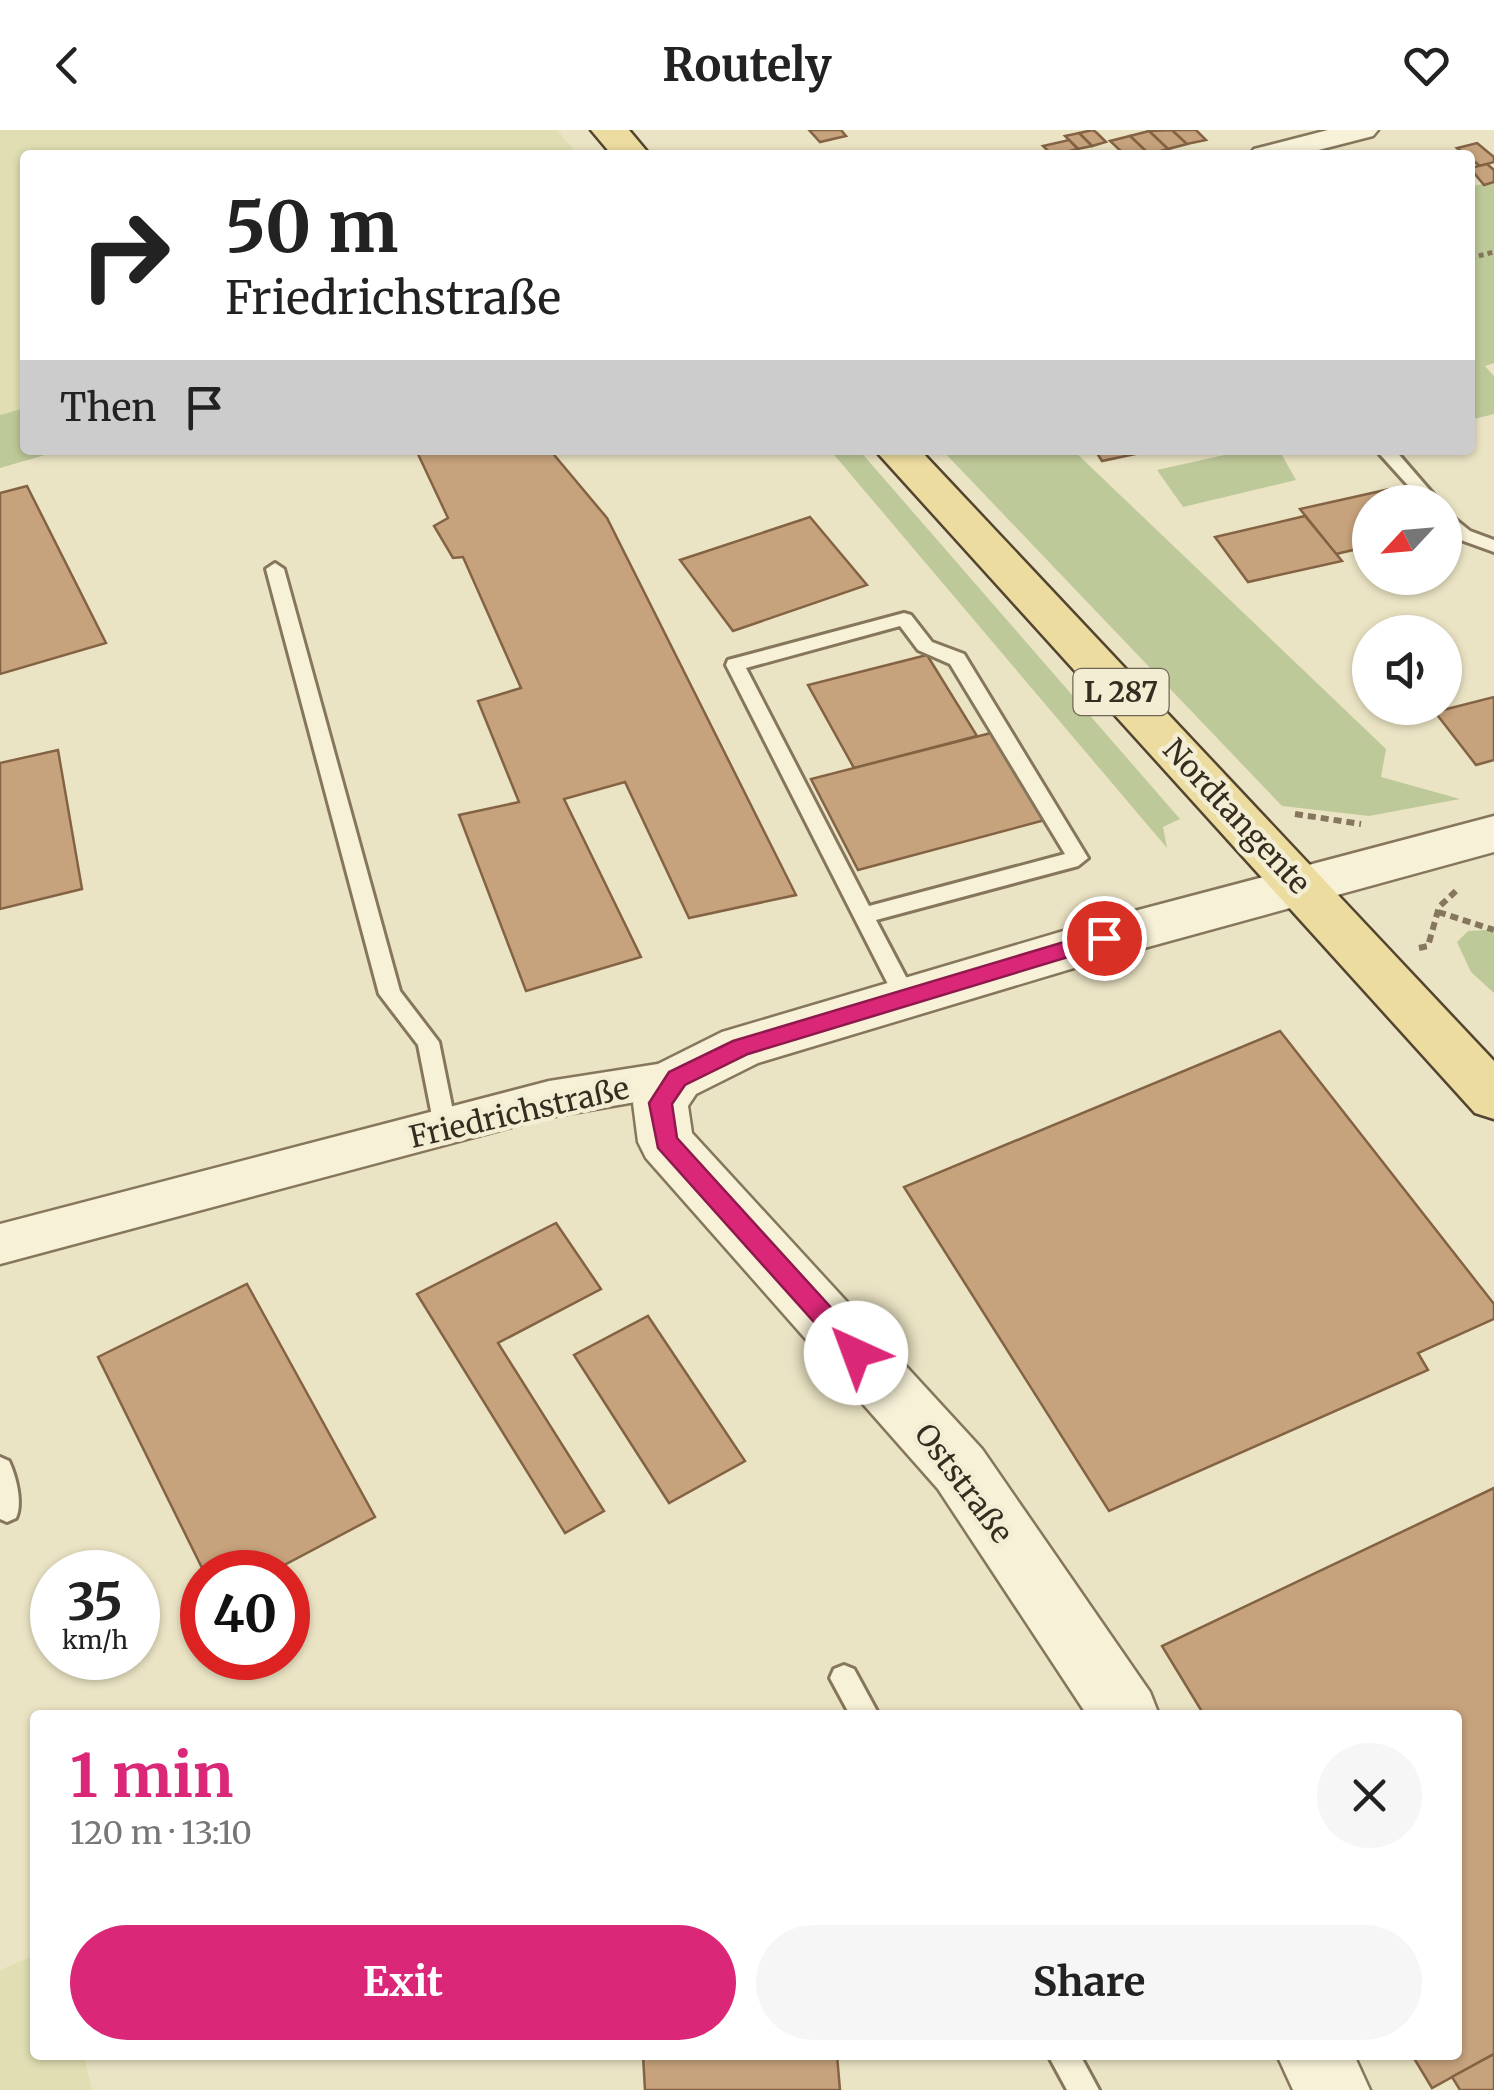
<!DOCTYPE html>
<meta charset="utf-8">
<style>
:root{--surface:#fff;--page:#f6f6f6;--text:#222;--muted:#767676;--accent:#db2777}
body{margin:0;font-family:Merriweather,serif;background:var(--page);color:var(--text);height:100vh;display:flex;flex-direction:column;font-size:38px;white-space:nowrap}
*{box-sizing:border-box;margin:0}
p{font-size:32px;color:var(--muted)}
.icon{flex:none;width:55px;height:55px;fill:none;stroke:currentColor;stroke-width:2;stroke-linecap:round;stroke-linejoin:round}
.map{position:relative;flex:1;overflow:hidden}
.drawer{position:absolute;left:30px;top:1580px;width:1432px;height:350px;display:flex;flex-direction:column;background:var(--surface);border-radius:10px;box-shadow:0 2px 8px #0004}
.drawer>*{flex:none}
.top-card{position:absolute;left:20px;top:20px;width:1455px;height:305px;border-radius:10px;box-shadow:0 2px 8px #0004;background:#fff;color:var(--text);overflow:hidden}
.needle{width:65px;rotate:244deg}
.tools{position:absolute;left:1352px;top:355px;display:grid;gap:20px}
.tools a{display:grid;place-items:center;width:110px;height:110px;border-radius:50%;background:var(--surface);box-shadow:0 2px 8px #0004;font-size:50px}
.speed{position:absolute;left:30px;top:1420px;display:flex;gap:20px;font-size:50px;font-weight:700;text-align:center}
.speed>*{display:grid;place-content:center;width:130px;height:130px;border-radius:50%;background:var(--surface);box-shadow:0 2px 8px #0004;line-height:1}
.speed small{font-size:25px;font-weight:400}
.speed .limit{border:15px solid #d22;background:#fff;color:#111}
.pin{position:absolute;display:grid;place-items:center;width:85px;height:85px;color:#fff;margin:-42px;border:5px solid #fff;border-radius:50%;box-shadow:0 2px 10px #0007}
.me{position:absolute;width:110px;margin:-55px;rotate:317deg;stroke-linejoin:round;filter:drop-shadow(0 0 8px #0008)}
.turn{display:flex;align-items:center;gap:35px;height:210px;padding:0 40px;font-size:45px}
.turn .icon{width:130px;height:130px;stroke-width:2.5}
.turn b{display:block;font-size:70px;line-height:85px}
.then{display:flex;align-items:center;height:95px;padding:0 40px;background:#0003;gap:20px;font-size:38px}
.round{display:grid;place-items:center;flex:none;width:105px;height:105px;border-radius:52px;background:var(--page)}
.head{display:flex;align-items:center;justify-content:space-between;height:170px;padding:0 40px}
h1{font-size:60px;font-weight:700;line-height:75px;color:var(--accent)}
.cta{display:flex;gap:20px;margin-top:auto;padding:20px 40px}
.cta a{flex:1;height:115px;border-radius:60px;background:var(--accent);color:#fff;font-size:40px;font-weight:700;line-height:115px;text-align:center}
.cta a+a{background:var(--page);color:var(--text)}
header{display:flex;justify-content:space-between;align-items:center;height:130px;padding:0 40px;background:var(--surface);font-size:45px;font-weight:700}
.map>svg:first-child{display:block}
</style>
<header><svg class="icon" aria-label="back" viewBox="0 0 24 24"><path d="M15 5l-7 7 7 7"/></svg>Routely<svg class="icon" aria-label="heart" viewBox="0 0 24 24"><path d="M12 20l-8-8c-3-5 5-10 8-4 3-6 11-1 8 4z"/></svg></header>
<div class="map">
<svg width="1494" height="1960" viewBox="0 0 1494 1960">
<rect width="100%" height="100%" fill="#ebe4c4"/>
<g fill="#e0deb2">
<path d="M 0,0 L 557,0 L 578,25 L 25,25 L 25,278 L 0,285 Z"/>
<path d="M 35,1825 L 35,1925 L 84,1925 L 92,1960 L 0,1960 L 0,1840 Z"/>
</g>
<g fill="#bec999">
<path d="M 1494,51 L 1494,233 L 1485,236 L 1494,246 L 1494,284 L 1470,290 L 1470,57 Z"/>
<path d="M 25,278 L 25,320 L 62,320 L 0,338 L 0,285 Z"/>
<path d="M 830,320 L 859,320 L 1180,689 L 1163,697 L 1167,718 Z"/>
<path d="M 942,320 L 1073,320 L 1386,619 L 1381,647 L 1460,669 L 1369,686 L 1282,676 Z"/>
<path d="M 1247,320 L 1279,320 L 1296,350 L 1183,377 L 1157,340 Z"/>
<path d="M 1486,800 L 1494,803 L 1494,863 L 1471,842 L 1457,812 L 1468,801 Z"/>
</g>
<g fill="#c7a37d" stroke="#836343" stroke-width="2.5">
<path d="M 809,0 L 841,0 L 846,6 L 820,12 Z"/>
<path d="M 1093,0 L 1097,3 L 1106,12 L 1092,16 L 1079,3 Z"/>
<path d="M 1172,0 L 1187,14 L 1168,19 L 1149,1 Z"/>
<path d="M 1172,0 L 1196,0 L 1206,10 L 1187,14 Z"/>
<path d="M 1149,1 L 1168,19 L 1149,24 L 1130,6 Z"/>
<path d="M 1079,3 L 1092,16 L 1078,19 L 1065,6 Z"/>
<path d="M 1130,6 L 1149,24 L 1125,25 L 1110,11 Z"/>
<path d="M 1069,10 L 1078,19 L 1052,25 L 1043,16 Z"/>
<path d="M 1477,13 L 1494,27 L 1494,32 L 1480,36 L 1457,18 Z"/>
<path d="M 1487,34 L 1494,40 L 1494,52 L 1484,55 L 1470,38 Z"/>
<path d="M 426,320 L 550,320 L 607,388 L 796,765 L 689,788 L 625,652 L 564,669 L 641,827 L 526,861 L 459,685 L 519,672 L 478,571 L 521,558 L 463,427 L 453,428 L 434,396 L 448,388 L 417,322 Z"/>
<path d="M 1095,320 L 1154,320 L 1102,331 Z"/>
<path d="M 27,356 L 106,513 L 0,544 L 0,363 Z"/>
<path d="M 1390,359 L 1401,372 L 1370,372 L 1370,416 L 1336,424 L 1300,379 Z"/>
<path d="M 1305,386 L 1342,431 L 1248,452 L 1215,407 Z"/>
<path d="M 810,387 L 867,455 L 733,501 L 680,430 Z"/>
<path d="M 927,525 L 977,606 L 854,638 L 808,555 Z"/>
<path d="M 1494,567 L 1494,630 L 1476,635 L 1435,582 Z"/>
<path d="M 991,603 L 1045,690 L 858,740 L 811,649 Z"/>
<path d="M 58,620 L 82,759 L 0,779 L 0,633 Z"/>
<path d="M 1280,901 L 1494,1174 L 1494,1189 L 1418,1223 L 1428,1240 L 1109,1381 L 904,1057 Z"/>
<path d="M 556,1093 L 601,1159 L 498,1213 L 604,1381 L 565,1403 L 417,1164 Z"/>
<path d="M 247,1154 L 375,1387 L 271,1442 L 204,1442 L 98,1227 Z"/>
<path d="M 648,1186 L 745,1331 L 669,1373 L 574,1225 Z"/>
<path d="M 1494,1358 L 1494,1924 L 1432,1958 L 1412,1925 L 1458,1925 L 1458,1585 L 1204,1585 L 1162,1516 Z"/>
<path d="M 1494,1924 L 1494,1960 L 1460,1960 L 1452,1947 Z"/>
<path d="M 643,1925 L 837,1925 L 840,1960 L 645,1960 Z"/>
</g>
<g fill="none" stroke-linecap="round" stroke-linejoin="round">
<defs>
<g id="service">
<path d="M 1376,320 L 1395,320 L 1440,372 L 1423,372 Z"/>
<path d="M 1445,381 L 1470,401 L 1494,410 L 1494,422 L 1458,409 L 1445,397 Z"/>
<path d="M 275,433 L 284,439 L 400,861 L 439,912 L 456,996 L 453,1003 L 437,1003 L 434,996 L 418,915 L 379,864 L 266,439 Z"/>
<path d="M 904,483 L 911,485 L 932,512 L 964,524 L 1088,728 L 1078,736 L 876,790 L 916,866 L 905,874 L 894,866 L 726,535 L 728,530 ZM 900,496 L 918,520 L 950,534 L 1065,724 L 869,776 L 746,538 Z"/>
<path d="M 0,1327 L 9,1331 C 16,1346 23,1373 16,1388 L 7,1392 L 0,1389 Z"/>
<path d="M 844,1535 L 854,1539 L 879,1585 L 850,1585 L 830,1548 L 834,1539 Z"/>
<path d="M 1048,1925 L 1080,1925 L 1099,1960 L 1067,1960 Z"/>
</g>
<g id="minor">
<path d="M 1328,0 L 1378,0 L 1373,6 L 1299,25 L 1249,25 L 1254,19 Z"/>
<path d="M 677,931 L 693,936 L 699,949 L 693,962 L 549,987 L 0,1134 L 0,1094 L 549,951 Z"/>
</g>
<g id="tertiary">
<path d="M 1494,686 L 1494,722 L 1104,829 L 758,933 L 696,964 L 688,976 L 692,1003 L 982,1319 L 1150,1562 L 1159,1585 L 1087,1585 L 938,1359 L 646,1028 L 638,1012 L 633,973 L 658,934 L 722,902 L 1104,789 Z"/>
<path d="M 1277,1925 L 1354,1925 L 1370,1960 L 1293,1960 Z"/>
</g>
<g id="primary">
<path d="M 591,0 L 629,0 L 650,25 L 612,25 Z"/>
<path d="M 875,320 L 920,320 L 1494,931 L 1494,989 L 1475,983 Z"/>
</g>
</defs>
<use href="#service" stroke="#85765c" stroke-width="6"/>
<use href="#minor" stroke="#85765c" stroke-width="5"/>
<use href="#tertiary" stroke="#85765c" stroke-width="5"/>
<use href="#primary" stroke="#534430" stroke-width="5"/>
<path stroke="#85765c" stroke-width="5" stroke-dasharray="5 4" stroke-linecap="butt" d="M 1470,128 L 1494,122"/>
<g stroke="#85765c" stroke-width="6" stroke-dasharray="8 5" stroke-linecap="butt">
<path d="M 1295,684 L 1361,694"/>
<path d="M 1438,782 L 1494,800"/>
<path d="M 1419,818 L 1428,816 L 1439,777 L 1459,758"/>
</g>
<use href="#service" fill="#f7f1d7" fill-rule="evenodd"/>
<use href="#minor" fill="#f7f1d7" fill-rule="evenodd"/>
<use href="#tertiary" fill="#f7f1d7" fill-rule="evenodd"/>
<use href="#primary" fill="#ecdc9f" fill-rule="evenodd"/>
</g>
<path fill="#db2777" stroke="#8e194d" stroke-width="2.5" d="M 1104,800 L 1111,803 L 1111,814 L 748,924 L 685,955 L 672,974 L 677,1008 L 865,1215 L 869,1223 L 865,1230 L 848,1230 L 658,1018 L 649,973 L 669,942 L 733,911 Z"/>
<g text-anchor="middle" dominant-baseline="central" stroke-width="9" stroke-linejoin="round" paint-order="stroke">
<rect fill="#f3edd4" stroke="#6f6655" stroke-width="2.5" x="1073.5" y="539" width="95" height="46" rx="8"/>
<g font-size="28" font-weight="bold" fill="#362c1f">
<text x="1121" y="562">L 287</text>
</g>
<g font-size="30" fill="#362c1f" stroke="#f3edd4">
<text transform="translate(1237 686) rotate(47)">Nordtangente</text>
<text transform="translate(519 982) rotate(-13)">Friedrichstraße</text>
<text transform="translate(964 1353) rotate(53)">Oststraße</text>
</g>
</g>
</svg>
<div class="tools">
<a><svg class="needle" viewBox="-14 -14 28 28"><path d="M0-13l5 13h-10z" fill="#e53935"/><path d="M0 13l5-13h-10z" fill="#767676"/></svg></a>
<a><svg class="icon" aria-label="sound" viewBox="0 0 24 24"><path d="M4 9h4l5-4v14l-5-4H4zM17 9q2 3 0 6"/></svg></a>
</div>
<div class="speed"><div>35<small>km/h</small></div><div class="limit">40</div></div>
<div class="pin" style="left:1104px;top:808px;background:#d93025"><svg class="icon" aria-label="arrive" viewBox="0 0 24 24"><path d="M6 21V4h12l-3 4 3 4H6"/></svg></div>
<svg class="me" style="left:856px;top:1223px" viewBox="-20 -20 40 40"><circle r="19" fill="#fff"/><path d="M0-13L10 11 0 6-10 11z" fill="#db2777"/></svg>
<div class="top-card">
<div class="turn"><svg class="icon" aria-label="right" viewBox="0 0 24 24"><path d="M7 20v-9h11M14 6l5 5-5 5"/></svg><div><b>50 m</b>Friedrichstraße</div></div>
<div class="then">Then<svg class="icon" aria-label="arrive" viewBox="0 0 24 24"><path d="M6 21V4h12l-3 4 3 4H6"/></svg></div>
</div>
<section class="drawer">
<div class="head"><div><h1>1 min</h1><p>120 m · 13:10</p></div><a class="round"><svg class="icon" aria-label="close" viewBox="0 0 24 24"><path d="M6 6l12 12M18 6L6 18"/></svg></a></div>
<div class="cta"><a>Exit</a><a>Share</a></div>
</section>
</div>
